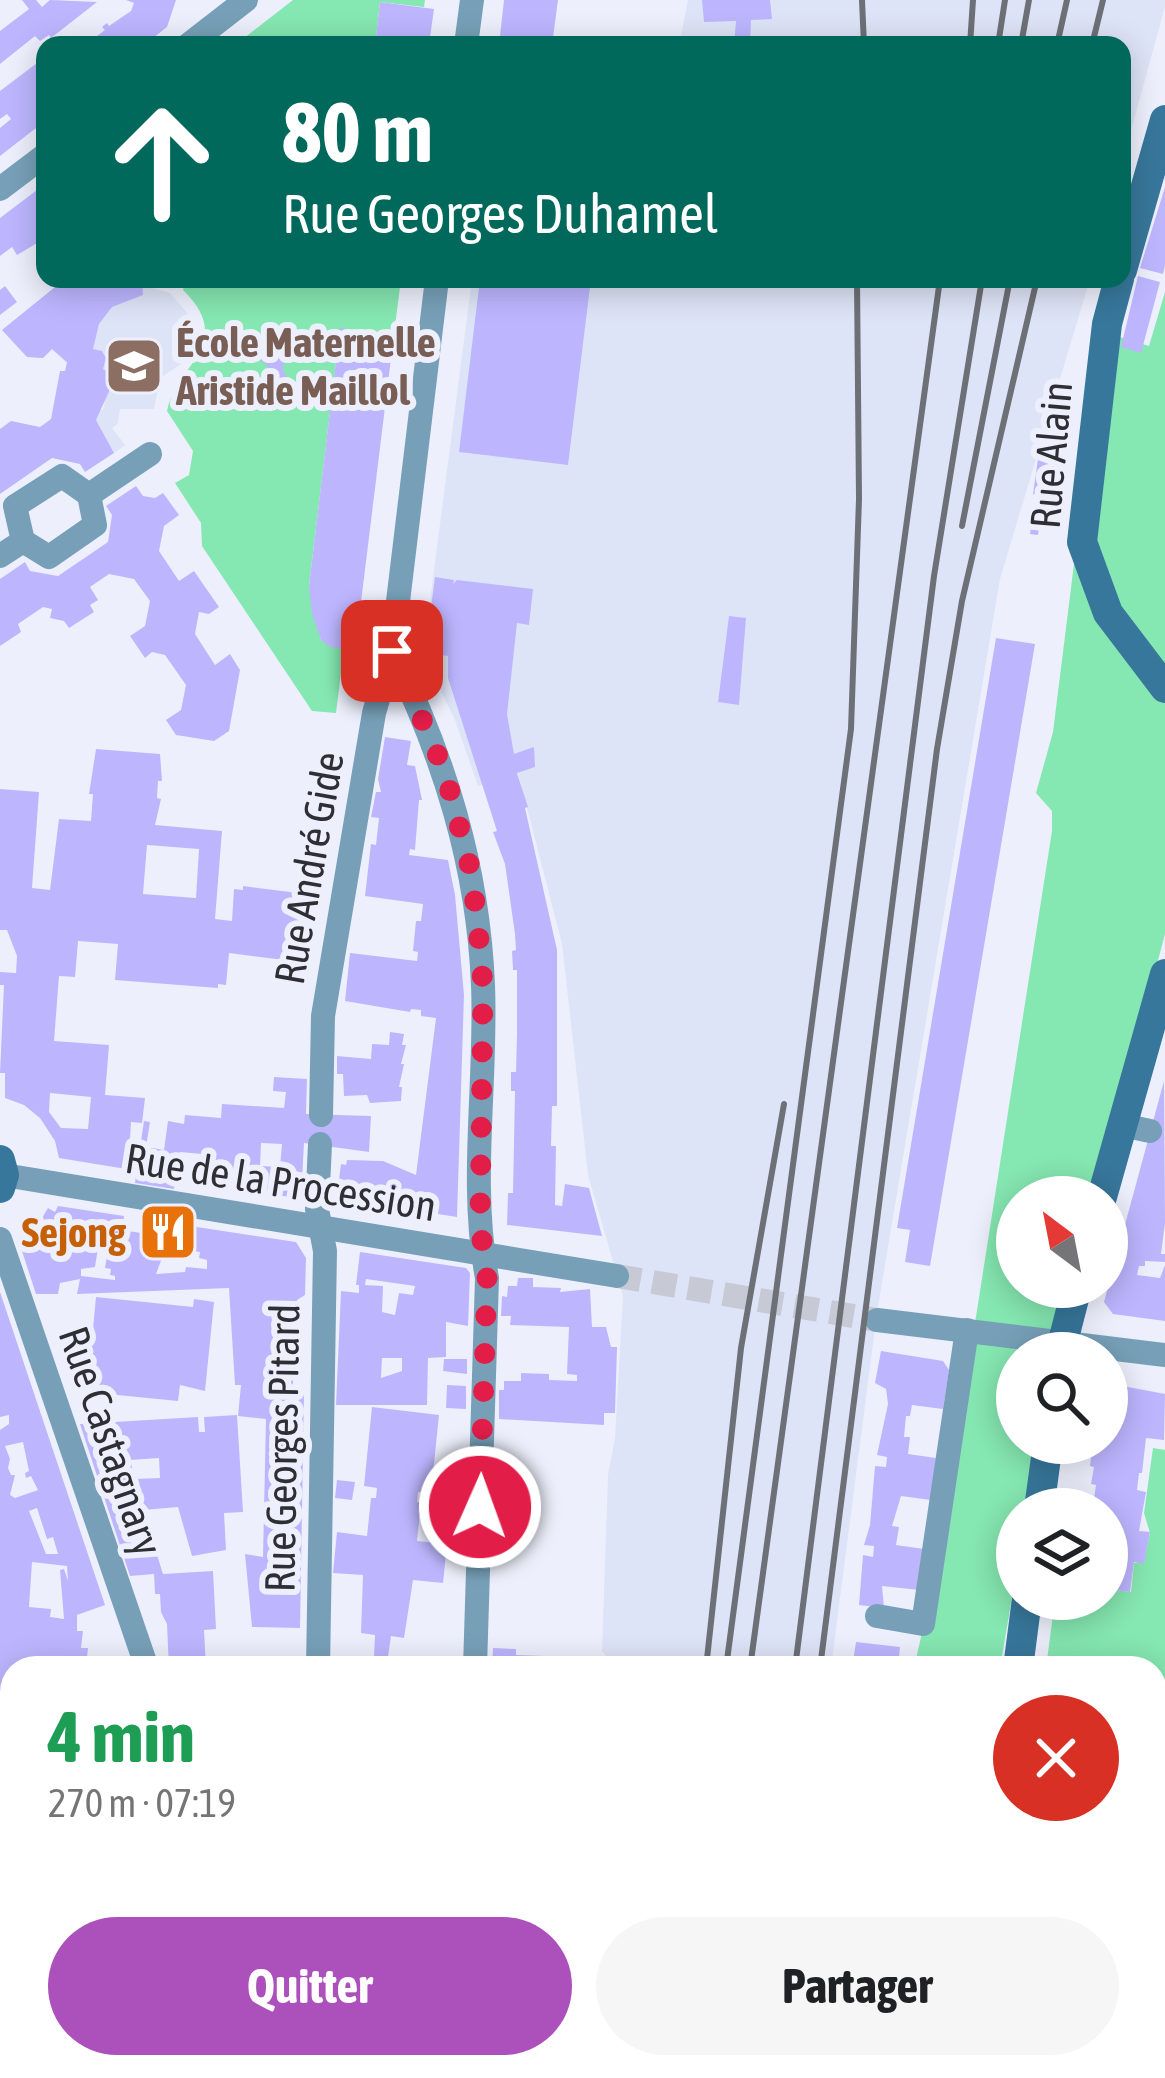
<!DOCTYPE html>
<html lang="fr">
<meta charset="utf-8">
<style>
:root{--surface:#fff;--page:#f6f6f6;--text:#202124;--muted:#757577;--accent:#ac50bb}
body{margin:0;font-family:"Asap Condensed",sans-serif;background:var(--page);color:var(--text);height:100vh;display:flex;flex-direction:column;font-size:45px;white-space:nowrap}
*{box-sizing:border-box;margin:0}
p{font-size:39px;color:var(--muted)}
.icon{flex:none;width:66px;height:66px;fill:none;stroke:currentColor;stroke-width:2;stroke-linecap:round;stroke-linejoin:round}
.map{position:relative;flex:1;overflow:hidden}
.sheet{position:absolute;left:0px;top:1656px;width:1167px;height:423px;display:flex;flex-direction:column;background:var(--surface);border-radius:36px 36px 0 0;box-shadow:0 6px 30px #0003}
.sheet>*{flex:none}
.hud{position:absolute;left:36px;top:36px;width:1095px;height:252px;border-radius:24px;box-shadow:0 6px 30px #0003;background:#00695c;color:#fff;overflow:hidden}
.needle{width:78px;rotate:328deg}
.tools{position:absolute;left:996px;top:1176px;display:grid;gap:24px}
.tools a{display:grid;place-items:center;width:132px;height:132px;border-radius:50%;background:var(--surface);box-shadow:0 6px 30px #0003;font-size:60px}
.pin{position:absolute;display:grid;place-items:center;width:102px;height:102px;color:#fff;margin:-51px;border-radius:24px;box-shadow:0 6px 18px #0006}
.me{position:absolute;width:132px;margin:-66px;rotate:2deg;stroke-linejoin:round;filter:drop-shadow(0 0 9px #0008)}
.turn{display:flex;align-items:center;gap:42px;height:252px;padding:0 48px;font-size:54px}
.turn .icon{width:156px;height:156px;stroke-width:2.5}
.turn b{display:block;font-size:84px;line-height:102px}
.round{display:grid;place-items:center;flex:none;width:126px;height:126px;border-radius:63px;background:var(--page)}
.headline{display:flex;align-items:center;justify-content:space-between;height:204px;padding:0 48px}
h1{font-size:72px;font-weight:700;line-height:90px;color:#1e9e55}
.button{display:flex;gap:24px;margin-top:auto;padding:24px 48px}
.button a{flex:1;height:138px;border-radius:72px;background:var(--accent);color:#fff;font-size:48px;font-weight:700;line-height:138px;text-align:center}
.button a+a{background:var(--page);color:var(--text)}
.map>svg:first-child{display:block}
</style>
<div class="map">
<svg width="1165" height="2078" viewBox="0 0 1165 2078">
<rect width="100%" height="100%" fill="#edf0fc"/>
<g fill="#dee4f7">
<path d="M 688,0 L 1165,0 L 1165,7 L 1122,163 L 1122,45 L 679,45 Z"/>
<path d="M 65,279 L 110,279 L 141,285 L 170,293 L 188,314 L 191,334 L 181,364 L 160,378 L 154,409 L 120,409 L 118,423 L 112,428 L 125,445 L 114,453 L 96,420 L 98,410 L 103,410 L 107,391 L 112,390 L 116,377 L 112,371 L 65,362 L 52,349 L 43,358 L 27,357 L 2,330 Z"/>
<path d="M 472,279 L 1090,279 L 1000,579 L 877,1313 L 831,1668 L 617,1668 L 602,1651 L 608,1475 L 615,1438 L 623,1296 L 588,1175 L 562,944 L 518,773 L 478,786 L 455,720 L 423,654 Z"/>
<path d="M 484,2067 L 778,2067 L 777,2078 L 484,2078 Z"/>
</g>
<g fill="#85e7b1">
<path d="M 293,0 L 425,0 L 424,7 L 380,2 L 375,45 L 235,45 Z"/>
<path d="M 185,279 L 401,279 L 394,334 L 340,329 L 309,586 L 321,640 L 344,649 L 336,713 L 312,711 L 202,546 L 201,523 L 175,483 L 189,475 L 193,451 L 167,411 C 176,365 237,343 183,290 Z"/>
<path d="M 1165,292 L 1165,934 L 1095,1197 L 1017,1197 L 1017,1287 L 1071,1287 L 1054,1353 L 1017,1353 L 1017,1443 L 1039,1443 L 1027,1509 L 1017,1509 L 1017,1568 L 1000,1668 L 914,1668 L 937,1566 L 1052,831 L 1052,811 L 1036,793 L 1053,732 L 1103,332 L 1149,346 Z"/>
<path d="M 1153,1448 L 1165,1450 L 1165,1685 L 1155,1684 L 1155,1668 L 1046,1668 L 1055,1599 L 1107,1599 L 1109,1589 L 1131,1592 L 1134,1563 L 1144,1562 L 1150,1533 L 1144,1513 Z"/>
<path d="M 778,2067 L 943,2067 L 945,2078 L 777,2078 Z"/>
</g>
<g fill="#bdb6ff" fill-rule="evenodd">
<path d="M 22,0 L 36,0 L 42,7 L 50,0 L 97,2 L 51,38 L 49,35 L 40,41 L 35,36 L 0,64 L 0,31 L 29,9 Z"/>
<path d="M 126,0 L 176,0 L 167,27 L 144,45 L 85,45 L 105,30 L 102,27 L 107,23 L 109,26 L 131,11 L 134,3 Z"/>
<path d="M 504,0 L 558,0 L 552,45 L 499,45 Z"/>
<path d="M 702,0 L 770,0 L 772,19 L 751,20 L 750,44 L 734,45 L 736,21 L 704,22 Z"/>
<path d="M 380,2 L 434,9 L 429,45 L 375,45 Z"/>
<path d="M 45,57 L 45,121 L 0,156 L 0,128 L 11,119 L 7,114 L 0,119 L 0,91 Z"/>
<path d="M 45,184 L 45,224 L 38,230 L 44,239 L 17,255 L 12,247 L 0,256 L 0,218 Z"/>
<path d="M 1165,187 L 1165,265 L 1163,274 L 1140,268 Z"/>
<path d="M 1138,276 L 1160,282 L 1141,353 L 1121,347 Z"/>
<path d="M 65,279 L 142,279 L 143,295 L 112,307 L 99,324 L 93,349 L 102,351 L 106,358 L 103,369 L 116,376 L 96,420 L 114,453 L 85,472 L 80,464 L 52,458 L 0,494 L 0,429 L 11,421 L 40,427 L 51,419 L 60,371 L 65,371 L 67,362 L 52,349 L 43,358 L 27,357 L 2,330 Z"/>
<path d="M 480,279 L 591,279 L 568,465 L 459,452 Z"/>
<path d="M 5,286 L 17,302 L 0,315 L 0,290 Z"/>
<path d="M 277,325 L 292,341 L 286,346 L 283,370 L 287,377 L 275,384 L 274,372 L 259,359 L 265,355 L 266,345 L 262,340 Z"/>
<path d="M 340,328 L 394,334 L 355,651 L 330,647 L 321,640 L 312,614 L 309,586 Z"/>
<path d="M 1040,444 L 1051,445 L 1044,496 L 1033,494 Z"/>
<path d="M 136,486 L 143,496 L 155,498 L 163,493 L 179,515 L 164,526 L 159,551 L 179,581 L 194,571 L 219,607 L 209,614 L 199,612 L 195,634 L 215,665 L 230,654 L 240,670 L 229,731 L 214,741 L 176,735 L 166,720 L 181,710 L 186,685 L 165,655 L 152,652 L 145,658 L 130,636 L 145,626 L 150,601 L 134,579 L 109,574 L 90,587 L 98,600 L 90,605 L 94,612 L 69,628 L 64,621 L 50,618 L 52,609 L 43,607 L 18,624 L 21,632 L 0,646 L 0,579 L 25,562 L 30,571 L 58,576 L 108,542 L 112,515 L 106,506 Z"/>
<path d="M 1034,505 L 1042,506 L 1038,535 L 1030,534 Z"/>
<path d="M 435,577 L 454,580 L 453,584 L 457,580 L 533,589 L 529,625 L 517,623 L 507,714 L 514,754 L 534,747 L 535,767 L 517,773 L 528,807 L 525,808 L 557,950 L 557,1106 L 552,1106 L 551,1146 L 556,1146 L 555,1205 L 562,1206 L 565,1184 L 589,1188 L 602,1236 L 507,1225 L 508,1193 L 513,1193 L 515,1091 L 511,1091 L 511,1072 L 516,1072 L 517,1035 L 517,970 L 513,970 L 512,951 L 516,950 L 515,934 L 505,864 L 493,832 L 497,831 L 448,678 L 448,656 L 425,653 Z"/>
<path d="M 729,616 L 746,618 L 739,705 L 718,702 Z"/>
<path d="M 996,638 L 1035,644 L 930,1266 L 905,1262 L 910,1230 L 897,1228 Z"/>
<path d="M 385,737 L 411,741 L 407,765 L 415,766 L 422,800 L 419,800 L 415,850 L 410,849 L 409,855 L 448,860 L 455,895 L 464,995 L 457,1217 L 412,1210 L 411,1215 L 398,1212 L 398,1208 L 392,1207 L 393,1200 L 356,1200 L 344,1184 L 345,1180 L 339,1179 L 341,1164 L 346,1165 L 347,1160 L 383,1161 L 416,1175 L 436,1018 L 421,1016 L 421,1010 L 411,1009 L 410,1012 L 345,1001 L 350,953 L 417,961 L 418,952 L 413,951 L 416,921 L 421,921 L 423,904 L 365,896 L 371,844 L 376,845 L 379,818 L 371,817 L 376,792 L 381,792 L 378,779 Z"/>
<path d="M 96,749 L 160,754 L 162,781 L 158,781 L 157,798 L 161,799 L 155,825 L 222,831 L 215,919 L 232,921 L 234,889 L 243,890 L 243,886 L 306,894 L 301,958 L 292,957 L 292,961 L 229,953 L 226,985 L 218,984 L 218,988 L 115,980 L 118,944 L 78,941 L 75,977 L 59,976 L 54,1041 L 109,1045 L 105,1095 L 145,1098 L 142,1123 L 131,1122 L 130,1140 L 141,1141 L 144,1121 L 150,1122 L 146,1147 L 164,1150 L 168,1121 L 184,1124 L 185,1115 L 221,1118 L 222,1104 L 284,1108 L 286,1092 L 273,1091 L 274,1077 L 307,1079 L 306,1114 L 371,1116 L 369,1152 L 304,1143 L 301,1199 L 225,1186 L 227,1161 L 219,1160 L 218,1179 L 212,1178 L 213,1155 L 180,1152 L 174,1189 L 135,1183 L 138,1160 L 127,1159 L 126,1169 L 59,1158 L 55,1141 L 40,1118 L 24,1105 L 5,1098 L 5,1073 L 0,1073 L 4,985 L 0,985 L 0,972 L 16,973 L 17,956 L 7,930 L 0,930 L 0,789 L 39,792 L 32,888 L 50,890 L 59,819 L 91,821 L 93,794 L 89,794 ZM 147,845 L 199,849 L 196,898 L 143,894 ZM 50,1093 L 91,1097 L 88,1129 L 61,1128 L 49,1112 ZM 261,1143 L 282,1144 L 280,1167 L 260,1166 Z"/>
<path d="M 390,1032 L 404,1034 L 402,1045 L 406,1045 L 401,1064 L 404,1064 L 399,1087 L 402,1087 L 401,1101 L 370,1103 L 367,1095 L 344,1096 L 343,1074 L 337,1074 L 337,1056 L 371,1059 L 372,1044 L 389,1045 Z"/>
<path d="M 1164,1081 L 1165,1223 L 1161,1254 L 1165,1254 L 1165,1262 L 1145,1261 L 1145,1266 L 1139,1266 L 1137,1275 L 1160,1278 L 1165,1265 L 1165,1321 L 1113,1314 L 1104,1302 Z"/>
<path d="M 58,1206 L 124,1216 L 122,1230 L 154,1235 L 157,1221 L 296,1242 L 306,1258 L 305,1295 L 297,1300 L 300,1355 L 292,1362 L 292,1369 L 300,1374 L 293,1381 L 293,1389 L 304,1393 L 300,1628 L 252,1627 L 245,1554 L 263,1557 L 266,1419 L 238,1416 L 241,1385 L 235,1385 L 229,1288 L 77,1294 L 80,1279 L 60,1283 L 58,1294 L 36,1294 L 21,1248 L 46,1227 L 39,1223 L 48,1208 L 55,1212 ZM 99,1242 L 119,1246 L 119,1252 L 108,1250 L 105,1268 L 111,1269 L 110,1275 L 115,1276 L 115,1280 L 81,1276 L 81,1269 L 95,1267 ZM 166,1247 L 200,1252 L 199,1258 L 207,1260 L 207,1269 L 186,1267 L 185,1272 L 156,1274 Z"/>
<path d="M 360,1252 L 466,1268 L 470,1273 L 468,1326 L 446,1322 L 446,1357 L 428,1358 L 427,1405 L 336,1405 L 341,1291 L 359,1293 L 359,1285 L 356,1285 ZM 366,1279 L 415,1286 L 413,1295 L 399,1293 L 395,1315 L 382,1312 L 383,1286 L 365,1285 ZM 382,1358 L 402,1358 L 402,1371 L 381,1378 Z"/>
<path d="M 518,1278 L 533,1278 L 533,1287 L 561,1288 L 560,1292 L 590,1289 L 592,1327 L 606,1327 L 611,1347 L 617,1347 L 615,1413 L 604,1413 L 604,1425 L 499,1419 L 499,1390 L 504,1390 L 504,1381 L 521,1381 L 521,1373 L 549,1374 L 549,1380 L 577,1381 L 577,1375 L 567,1374 L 569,1327 L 510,1325 L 511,1316 L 501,1316 L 502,1296 L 507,1297 L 508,1286 L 517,1286 Z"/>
<path d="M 0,1292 L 105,1605 L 77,1615 L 77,1631 L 83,1631 L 81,1648 L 88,1648 L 86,1668 L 12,1668 L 12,1725 L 0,1724 L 0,1430 L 9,1424 L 9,1415 L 0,1417 ZM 23,1442 L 29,1471 L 25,1473 L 26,1478 L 31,1476 L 38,1490 L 15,1498 L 10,1495 L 15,1475 L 11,1475 L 8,1468 L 10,1459 L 5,1446 ZM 37,1508 L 47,1539 L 53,1537 L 58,1554 L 46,1554 L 29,1511 ZM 32,1562 L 67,1566 L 68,1581 L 64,1569 L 60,1570 L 64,1619 L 50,1617 L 51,1609 L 29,1607 Z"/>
<path d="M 96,1297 L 193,1307 L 194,1299 L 214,1302 L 205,1391 L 180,1385 L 178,1401 L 87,1392 Z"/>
<path d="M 881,1351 L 943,1361 L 949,1370 L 943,1409 L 912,1405 L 910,1416 L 906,1416 L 904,1437 L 910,1437 L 908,1454 L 936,1458 L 931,1500 L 901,1496 L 892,1526 L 899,1527 L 896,1545 L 924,1549 L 919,1590 L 882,1586 L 884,1608 L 859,1605 L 863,1555 L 873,1557 L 874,1546 L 864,1545 L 870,1525 L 875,1466 L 886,1467 L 887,1457 L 877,1455 L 888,1404 L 886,1389 L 875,1383 Z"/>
<path d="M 444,1359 L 467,1359 L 467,1374 L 443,1371 Z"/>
<path d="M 1107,1383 L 1165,1394 L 1164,1440 L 1146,1438 L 1142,1473 L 1139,1473 L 1137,1490 L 1146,1492 L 1139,1531 L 1150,1532 L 1144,1564 L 1134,1562 L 1130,1592 L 1107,1589 L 1107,1509 L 1094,1509 L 1093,1505 L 1096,1485 L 1091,1484 L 1094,1467 L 1090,1466 L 1093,1443 L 1107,1443 Z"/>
<path d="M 447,1385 L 466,1386 L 466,1409 L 446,1408 Z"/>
<path d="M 372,1407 L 439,1415 L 431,1493 L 418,1492 L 417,1502 L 421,1503 L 417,1541 L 447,1544 L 443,1583 L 413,1580 L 404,1638 L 391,1636 L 388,1657 L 445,1658 L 445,1668 L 334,1668 L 335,1656 L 374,1657 L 375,1635 L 361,1633 L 363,1575 L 333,1573 L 337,1532 L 367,1536 L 371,1498 L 376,1498 L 377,1488 L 364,1486 Z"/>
<path d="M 237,1415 L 243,1512 L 224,1513 L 226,1550 L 192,1556 L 178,1507 L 143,1510 L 163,1574 L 213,1571 L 216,1629 L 204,1630 L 206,1668 L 169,1668 L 167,1624 L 161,1612 L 160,1594 L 155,1594 L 154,1574 L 130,1576 L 80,1424 L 198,1417 L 199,1432 L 205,1432 L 204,1417 ZM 159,1458 L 160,1478 L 135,1479 L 130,1460 Z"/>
<path d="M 337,1480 L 355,1482 L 352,1500 L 335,1498 Z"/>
<path d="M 856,1642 L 900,1647 L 898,1668 L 852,1668 Z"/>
<path d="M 493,1648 L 516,1649 L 516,1655 L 599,1658 L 598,1668 L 492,1668 Z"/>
<path d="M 1155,1686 L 1165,1687 L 1159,1741 L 1159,1754 L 1165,1755 L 1165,1825 L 1155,1824 Z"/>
<path d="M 12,1730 L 12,1863 L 9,1863 L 0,1731 Z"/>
<path d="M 1155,1858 L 1165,1859 L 1165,2031 L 1157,2031 L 1161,2000 L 1155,2000 Z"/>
<path d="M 59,2067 L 70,2067 L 95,2078 L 44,2078 Z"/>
<path d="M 324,2067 L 359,2067 L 360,2075 L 324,2078 Z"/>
<path d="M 365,2067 L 396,2067 L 397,2072 L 393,2078 L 367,2078 Z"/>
<path d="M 423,2067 L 446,2067 L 446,2078 L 422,2078 Z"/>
</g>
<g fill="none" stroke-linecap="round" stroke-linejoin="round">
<path stroke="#c7c9d4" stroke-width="24" stroke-dasharray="24 12" stroke-linecap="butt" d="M 617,1276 L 877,1320"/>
<g stroke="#77a0b8" stroke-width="24">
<path d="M 188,45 L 246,0"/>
<path d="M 466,45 L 472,0"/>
<path d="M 0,189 L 45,155"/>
<path d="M 23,541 L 49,557 L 95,525 L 89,495"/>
<path d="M 0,556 L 23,541 L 15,506 L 62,476 L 89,495 L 150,454"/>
<path d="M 392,651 C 444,757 478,865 483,985 C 487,1082 469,1182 487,1278 L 475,1668"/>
<path d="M 321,1115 L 323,1016 L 374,713 L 392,651 L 437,279"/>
<path d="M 1122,1125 L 1150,1131"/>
<path d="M 4,1175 L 617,1276"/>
<path d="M 0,1239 L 147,1668"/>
<path d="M 877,1320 L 1165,1355"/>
<path d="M 877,1616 L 923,1624 L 967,1330"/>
<path d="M 318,1668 L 325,1251 L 317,1209 L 320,1144"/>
<path d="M 0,2016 L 6,2078"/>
<path d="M 285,2067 L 293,2078"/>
<path d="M 463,2078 L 464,2067"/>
</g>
<g stroke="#37779b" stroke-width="30">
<path d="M 1122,270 L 1165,120"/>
<path d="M 1119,279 L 1107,324 L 1082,542 L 1108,613 L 1165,688"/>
<path d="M 0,1160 L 4,1175 L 0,1188"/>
<path d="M 1102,1197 L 1165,974"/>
<path d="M 1060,1353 L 1077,1287"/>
<path d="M 1039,1509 L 1048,1443"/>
<path d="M 1018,1668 L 1027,1599"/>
<path d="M 0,1984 L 12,1990"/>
<path d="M 166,2067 L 189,2078"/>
<path d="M 959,2078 L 960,2067"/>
</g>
<g stroke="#6e7077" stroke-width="6">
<path d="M 862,0 L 864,45"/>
<path d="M 970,45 L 973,0"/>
<path d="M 998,45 L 1005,0"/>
<path d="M 1021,45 L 1029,0"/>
<path d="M 1057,45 L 1067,0"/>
<path d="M 1092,45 L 1103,0"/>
<path d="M 962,526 L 1010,279"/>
<path d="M 706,1668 L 741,1348 L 784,1104"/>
<path d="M 726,1668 L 851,729 L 859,499 L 857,279"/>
<path d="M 750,1668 L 940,279"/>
<path d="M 795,1668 L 934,576 L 982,279"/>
<path d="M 820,1668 L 937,749 L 962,601 L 1037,279"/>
<path d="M 653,2078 L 654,2067"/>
<path d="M 692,2078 L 693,2067"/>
<path d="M 717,2078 L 719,2067"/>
<path d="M 755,2078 L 757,2067"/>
</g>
</g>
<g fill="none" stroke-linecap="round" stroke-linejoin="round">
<path stroke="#e11d48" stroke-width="21" stroke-dasharray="0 37.8" d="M 392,651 L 445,772 L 469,863 L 477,916 L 483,985 L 480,1225 L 487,1278 L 480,1507"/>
</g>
<defs>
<symbol id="school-square" viewBox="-11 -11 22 22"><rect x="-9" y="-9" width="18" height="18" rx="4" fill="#8d6e63" stroke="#edf0fc"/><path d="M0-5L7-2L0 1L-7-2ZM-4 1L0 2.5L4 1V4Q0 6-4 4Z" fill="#fff"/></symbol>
<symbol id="restaurant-square" viewBox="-11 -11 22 22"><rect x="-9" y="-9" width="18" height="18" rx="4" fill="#e8710a" stroke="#edf0fc"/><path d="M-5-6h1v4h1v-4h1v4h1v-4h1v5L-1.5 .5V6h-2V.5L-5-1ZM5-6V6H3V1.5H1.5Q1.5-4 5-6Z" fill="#fff"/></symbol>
</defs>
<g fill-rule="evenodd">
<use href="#school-square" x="101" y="333" width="66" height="66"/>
<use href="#restaurant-square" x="135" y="1199" width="66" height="66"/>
</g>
<g text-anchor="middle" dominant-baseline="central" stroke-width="12" stroke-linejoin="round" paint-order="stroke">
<g font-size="42" font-weight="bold" fill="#785e54" stroke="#edf0fc" text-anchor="start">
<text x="176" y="342">École Maternelle<tspan x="176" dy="48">Aristide Maillol</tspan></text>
</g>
<g font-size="42" fill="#2e2f34" stroke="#edf0fc">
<text transform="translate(1051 455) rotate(-85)">Rue Alain</text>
<text transform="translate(309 868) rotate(-80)">Rue André Gide</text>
<text transform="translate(281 1182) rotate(9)">Rue de la Procession</text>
<text transform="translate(111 1441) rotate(71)">Rue Castagnary</text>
<text transform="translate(282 1448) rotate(-89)">Rue Georges Pitard</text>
</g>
<g font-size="42" font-weight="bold" fill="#c56008" stroke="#edf0fc" text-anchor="end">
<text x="126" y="1232">Sejong</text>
</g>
</g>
</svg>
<div class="tools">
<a><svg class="needle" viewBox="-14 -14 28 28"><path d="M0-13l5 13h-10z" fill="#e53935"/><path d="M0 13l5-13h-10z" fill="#757577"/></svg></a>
<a><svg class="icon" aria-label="search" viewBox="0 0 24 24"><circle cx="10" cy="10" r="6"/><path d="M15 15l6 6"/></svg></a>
<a><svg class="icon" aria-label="layers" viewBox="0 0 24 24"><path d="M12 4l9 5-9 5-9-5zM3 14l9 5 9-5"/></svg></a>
</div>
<div class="pin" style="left:392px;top:651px;background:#d93025"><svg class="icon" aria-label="arrive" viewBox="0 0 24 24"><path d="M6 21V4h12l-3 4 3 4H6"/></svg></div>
<svg class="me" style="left:480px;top:1507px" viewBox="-20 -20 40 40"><circle r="17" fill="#e11d48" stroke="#fff" stroke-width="3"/><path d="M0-11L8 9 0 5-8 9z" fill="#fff"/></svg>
<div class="hud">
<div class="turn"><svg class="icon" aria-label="ahead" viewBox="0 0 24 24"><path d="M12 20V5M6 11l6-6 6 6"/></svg><div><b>80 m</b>Rue Georges Duhamel</div></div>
</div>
<section class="sheet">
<div class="headline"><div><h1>4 min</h1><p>270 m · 07:19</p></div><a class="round" style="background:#d93025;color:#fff"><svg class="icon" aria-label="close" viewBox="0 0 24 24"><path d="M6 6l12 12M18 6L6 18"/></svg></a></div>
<div class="button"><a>Quitter</a><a>Partager</a></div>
</section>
</div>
